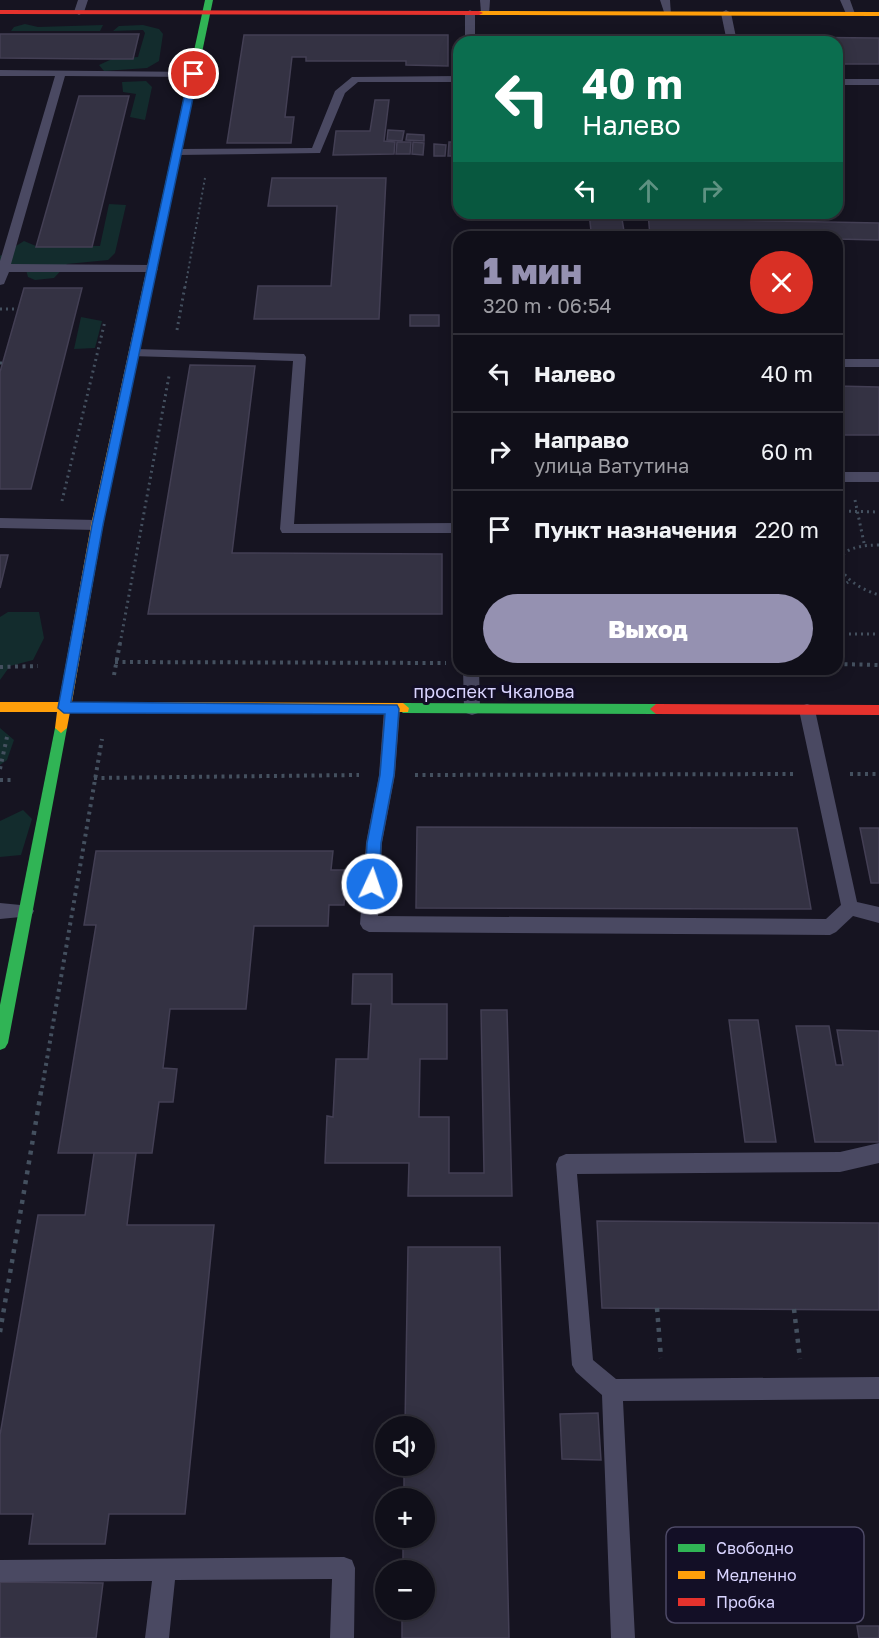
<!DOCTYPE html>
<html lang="ru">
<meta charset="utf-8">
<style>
:root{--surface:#100f19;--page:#191822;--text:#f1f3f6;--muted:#9c9ca2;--line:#302f38;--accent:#9591b1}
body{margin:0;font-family:"Golos Text",sans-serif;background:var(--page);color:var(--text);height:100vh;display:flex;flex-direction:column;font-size:22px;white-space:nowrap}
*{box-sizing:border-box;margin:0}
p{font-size:20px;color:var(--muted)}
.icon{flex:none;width:33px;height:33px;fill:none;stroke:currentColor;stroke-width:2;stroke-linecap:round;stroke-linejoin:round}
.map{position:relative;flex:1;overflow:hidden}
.drawer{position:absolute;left:453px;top:231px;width:390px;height:444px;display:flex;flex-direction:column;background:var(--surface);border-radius:18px;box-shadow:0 3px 15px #0003,0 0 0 2px var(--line)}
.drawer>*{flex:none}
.top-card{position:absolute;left:453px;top:36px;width:390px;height:183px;border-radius:18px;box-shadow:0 3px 15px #0003,0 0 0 2px var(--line);background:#0b6e4f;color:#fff;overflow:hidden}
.tools{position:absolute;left:375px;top:1416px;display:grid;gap:12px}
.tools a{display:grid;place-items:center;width:60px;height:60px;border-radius:50%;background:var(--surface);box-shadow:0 3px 15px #0003,0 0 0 2px var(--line);font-size:30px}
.pin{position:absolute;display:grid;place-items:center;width:51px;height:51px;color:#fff;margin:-26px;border:3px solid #fff;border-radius:50%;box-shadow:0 2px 6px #0007}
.me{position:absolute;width:66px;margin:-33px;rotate:3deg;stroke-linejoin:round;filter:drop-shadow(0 0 4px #0008)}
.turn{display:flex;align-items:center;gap:21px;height:126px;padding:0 30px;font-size:27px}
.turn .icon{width:78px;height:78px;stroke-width:2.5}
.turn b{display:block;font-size:42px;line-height:51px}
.lanes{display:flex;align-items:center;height:57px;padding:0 30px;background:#0003;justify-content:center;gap:30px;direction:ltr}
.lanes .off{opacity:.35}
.round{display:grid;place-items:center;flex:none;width:63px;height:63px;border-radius:32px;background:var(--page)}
.summary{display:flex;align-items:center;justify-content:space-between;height:102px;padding:0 30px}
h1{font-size:36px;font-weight:800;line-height:45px;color:var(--accent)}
.cta{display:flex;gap:12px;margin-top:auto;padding:12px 30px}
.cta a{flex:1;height:69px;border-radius:36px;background:var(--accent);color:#fff;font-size:24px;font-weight:800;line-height:69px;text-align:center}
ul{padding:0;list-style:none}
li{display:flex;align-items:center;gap:18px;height:78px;padding:0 30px;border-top:2px solid var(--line)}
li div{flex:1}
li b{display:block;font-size:22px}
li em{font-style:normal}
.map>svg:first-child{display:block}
</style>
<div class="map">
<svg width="879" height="1638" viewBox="0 0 879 1638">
<rect width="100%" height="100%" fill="#161421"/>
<g fill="#132c2d">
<path d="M 25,24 L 38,27 L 103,25 L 100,31 L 11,31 L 14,27 Z"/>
<path d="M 143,25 L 159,29 L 163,34 L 159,61 L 147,68 L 104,71 L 99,65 L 112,59 L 138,57 L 145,33 L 143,30 L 113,31 L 119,26 Z"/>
<path d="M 146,81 L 152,87 L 145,120 L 130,117 L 136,94 L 123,92 L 122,82 Z"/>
<path d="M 109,204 L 126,205 L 115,253 L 108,260 L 67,264 L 54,278 L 35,280 L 28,277 L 25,266 L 13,270 L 0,262 L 0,256 L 24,241 L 36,246 L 100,246 Z"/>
<path d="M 81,317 L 102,321 L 95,348 L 74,349 Z"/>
<path d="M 8,612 L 39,612 L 44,638 L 33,660 L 10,666 L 0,680 L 0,617 Z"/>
<path d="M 0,728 L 14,740 L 7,760 L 0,765 Z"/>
<path d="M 23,810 L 32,819 L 21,855 L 0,857 L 0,821 Z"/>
</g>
<g fill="#343243" stroke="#433f54" stroke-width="1.5">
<path d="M 0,34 L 139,34 L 133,59 L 100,59 L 0,58 Z"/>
<path d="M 244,35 L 448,35 L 448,66 L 406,65 L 406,61 L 306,61 L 306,57 L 292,57 L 285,117 L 294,117 L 291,143 L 227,143 Z"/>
<path d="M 491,37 L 701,37 L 702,42 L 491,42 Z"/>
<path d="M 772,37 L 879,38 L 879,64 L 837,64 L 837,42 L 773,42 Z"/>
<path d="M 79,96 L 129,96 L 92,247 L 36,247 Z"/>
<path d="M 375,100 L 389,100 L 384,141 L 395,142 L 394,154 L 333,155 L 336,131 L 370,131 Z"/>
<path d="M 388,130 L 404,131 L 402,141 L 387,140 Z"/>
<path d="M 407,134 L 424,135 L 424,141 L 406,140 Z"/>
<path d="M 397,142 L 411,142 L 410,154 L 396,154 Z"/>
<path d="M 413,142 L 424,143 L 423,155 L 412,154 Z"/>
<path d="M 449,142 L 459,142 L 459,156 L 448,156 Z"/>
<path d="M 434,144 L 446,145 L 445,156 L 434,156 Z"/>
<path d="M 272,178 L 386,178 L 379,319 L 254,319 L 258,286 L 331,286 L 337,206 L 268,206 Z"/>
<path d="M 589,213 L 621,213 L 624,231 L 591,231 Z"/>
<path d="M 648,213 L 678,213 L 678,219 L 879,223 L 879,240 L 837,239 L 837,237 L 650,236 Z"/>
<path d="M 24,288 L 82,288 L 31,489 L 0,489 L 0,372 Z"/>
<rect x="410" y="315" width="29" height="11"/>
<path d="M 190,365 L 255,366 L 232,553 L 442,554 L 442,614 L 148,614 Z"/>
<path d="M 837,386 L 879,387 L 879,435 L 837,435 Z"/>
<path d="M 0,555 L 8,555 L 0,588 Z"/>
<path d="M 417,827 L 797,828 L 811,909 L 416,908 Z"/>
<path d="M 860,828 L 879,828 L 879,883 L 871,883 Z"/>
<path d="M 96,851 L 333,851 L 331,870 L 346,870 L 344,905 L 329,905 L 328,926 L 254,926 L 246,1009 L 170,1009 L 163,1068 L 177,1069 L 173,1102 L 159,1102 L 152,1153 L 58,1153 L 96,925 L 84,925 Z"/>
<path d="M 353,974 L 392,974 L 392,1004 L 447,1004 L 447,1059 L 420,1059 L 419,1117 L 449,1117 L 449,1173 L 484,1173 L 481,1010 L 507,1010 L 512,1196 L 408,1196 L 409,1163 L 325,1163 L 327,1116 L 333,1117 L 336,1059 L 368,1059 L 371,1004 L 352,1004 Z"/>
<path d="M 729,1020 L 758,1020 L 776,1142 L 745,1142 Z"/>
<path d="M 796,1026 L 829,1026 L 836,1065 L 843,1065 L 837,1030 L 879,1031 L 879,1142 L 815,1142 Z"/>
<path d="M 94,1153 L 136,1153 L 127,1225 L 214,1225 L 185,1514 L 109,1514 L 105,1544 L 29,1544 L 33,1514 L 0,1514 L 0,1435 L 38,1215 L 85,1215 Z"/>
<path d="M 597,1221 L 879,1223 L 879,1310 L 602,1308 Z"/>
<path d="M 408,1247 L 500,1247 L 509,1638 L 402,1638 L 402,1610 L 424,1610 L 424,1570 L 403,1570 L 403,1538 L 424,1538 L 424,1498 L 404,1498 L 404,1466 L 424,1466 L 424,1426 L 405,1426 Z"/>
<path d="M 598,1413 L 601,1460 L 562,1459 L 560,1414 Z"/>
<path d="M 0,1582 L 103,1583 L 96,1638 L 0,1638 Z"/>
<path d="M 857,1626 L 879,1626 L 879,1638 L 859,1638 Z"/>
</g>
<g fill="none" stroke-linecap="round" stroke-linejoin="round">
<path stroke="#44505f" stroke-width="2" stroke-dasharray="2 3" stroke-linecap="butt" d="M 185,288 L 205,178"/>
<g stroke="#44505f" stroke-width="3" stroke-dasharray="2 4" stroke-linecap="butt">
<path d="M 0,309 L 18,309"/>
<path d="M 177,330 L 185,286"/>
<path d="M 0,363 L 3,363"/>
<path d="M 839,435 L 843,452"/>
<path d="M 855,500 L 864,543"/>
<path d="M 62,501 L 105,321"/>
<path d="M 837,511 L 879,512"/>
<path d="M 837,543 L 847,549"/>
<path d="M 879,545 C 820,545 834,581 879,595"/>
<path d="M 837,590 L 848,582"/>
<path d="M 837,634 L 879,634"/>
<path d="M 120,644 L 169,376"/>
</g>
<g stroke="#44505f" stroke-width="4" stroke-dasharray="3 4.5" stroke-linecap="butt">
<path d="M 115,662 L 446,663"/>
<path d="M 837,664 L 879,665"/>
<path d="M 0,667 L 38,666"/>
<path d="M 114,675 L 120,643"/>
<path d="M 0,769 L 7,737"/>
<path d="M 850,774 L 879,774"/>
<path d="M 415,775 L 794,774"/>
<path d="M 94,778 L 359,775"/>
<path d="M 0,780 L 14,780"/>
<path d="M 42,1088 L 102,739"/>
</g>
<g stroke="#44505f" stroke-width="4.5" stroke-dasharray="4 6" stroke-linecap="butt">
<path d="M 657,1308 L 661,1358"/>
<path d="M 794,1309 L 800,1359"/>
<path d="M 0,1332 L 42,1086"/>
</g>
<g fill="#4a4962" fill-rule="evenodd">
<path d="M 78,0 L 88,0 L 84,12 L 79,15 L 74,12 Z"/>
<path d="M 480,0 L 490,0 L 489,15 L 481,13 Z"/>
<path d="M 660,0 L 670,0 L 671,15 L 665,15 Z"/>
<path d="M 840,0 L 850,0 L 855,14 L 853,16 L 847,16 Z"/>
<path d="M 470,10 L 475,13 L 475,42 L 465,42 L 465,13 Z"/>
<path d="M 726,10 L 731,13 L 737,42 L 727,42 L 721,13 Z"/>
<path d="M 0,70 L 197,72 L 198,74 L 193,77 L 65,76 L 11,264 L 152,265 L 158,269 L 156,272 L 9,272 L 4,284 L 0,285 L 0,261 L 55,76 L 0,76 Z"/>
<path d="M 459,76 L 459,82 L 358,82 L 345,93 L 320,153 L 177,155 L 172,152 L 177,149 L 312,148 L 335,91 L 352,77 Z"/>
<rect x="837" y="79" width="42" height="6"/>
<path d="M 135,349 L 304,354 L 306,357 L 294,524 L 459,523 L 459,533 L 282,533 L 280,529 L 293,361 L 131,356 L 129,353 L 131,350 Z"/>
<rect x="837" y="359" width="42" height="8"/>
<rect x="837" y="472" width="42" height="10"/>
<path d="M 0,518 L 97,520 L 104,525 L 97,530 L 0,528 Z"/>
<path d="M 463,669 L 479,669 L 480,709 L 478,713 L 472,715 L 466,713 L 464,709 Z"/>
<path d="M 392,703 L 398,705 L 400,709 L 395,775 L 382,843 L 378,916 L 826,919 L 841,905 L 799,710 L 801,706 L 807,704 L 813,706 L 815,710 L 857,902 L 879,907 L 879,923 L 853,916 L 836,932 L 830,935 L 369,932 L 363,929 L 360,924 L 366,843 L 379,775 L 384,709 L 386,705 Z"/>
<path d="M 0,903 L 31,906 L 34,911 L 31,916 L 0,919 Z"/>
<path d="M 879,1143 L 879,1163 L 840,1172 L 577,1174 L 593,1360 L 616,1379 L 879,1377 L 879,1399 L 623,1401 L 635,1638 L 611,1638 L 602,1395 L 576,1372 L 572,1365 L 556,1164 L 559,1157 L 566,1154 L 840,1152 Z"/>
<path d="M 344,1557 L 352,1560 L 355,1568 L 354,1638 L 330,1638 L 332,1579 L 175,1580 L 169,1638 L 145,1638 L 152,1581 L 0,1582 L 0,1560 Z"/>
</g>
<g fill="#30b455" fill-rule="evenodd">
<path d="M 205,0 L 213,0 L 158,263 L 153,266 L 148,263 Z"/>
<path d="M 403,703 L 656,704 L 662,709 L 656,714 L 403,713 L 397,708 Z"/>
<path d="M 61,723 L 67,728 L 8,1043 L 5,1048 L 0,1050 L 0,1005 L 55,728 Z"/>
</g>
<g fill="#ff9f0a" fill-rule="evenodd">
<path d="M 476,11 L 879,12 L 879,16 L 479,15 L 475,13 Z"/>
<path d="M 153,260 L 158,263 L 103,525 L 72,702 L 403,703 L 409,708 L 408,712 L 70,712 L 67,728 L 61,733 L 55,728 L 57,712 L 0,712 L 0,702 L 59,702 L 91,525 L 148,263 Z"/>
</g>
<g fill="#e5322d" fill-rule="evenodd">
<path d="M 0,10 L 479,11 L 483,13 L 479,15 L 0,14 Z"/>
<path d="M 656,704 L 879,705 L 879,715 L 656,714 L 650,709 Z"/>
</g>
</g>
<path fill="#1a73e8" stroke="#114b97" stroke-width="1.5" d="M 194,71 L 198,74 L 103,525 L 71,702 L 397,705 L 399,709 L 394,775 L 381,843 L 379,884 L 377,888 L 372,890 L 367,888 L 365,884 L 367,843 L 380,775 L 385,714 L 64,713 L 58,708 L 92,525 L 189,74 Z"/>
<g text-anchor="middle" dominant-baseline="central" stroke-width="6" stroke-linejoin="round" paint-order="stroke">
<g font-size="18" fill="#d9d4ff" stroke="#130f26">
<text x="494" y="691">проспект Чкалова</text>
</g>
</g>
<rect x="666" y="1527" width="198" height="96" rx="9" fill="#130f26" stroke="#4e4a67" stroke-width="1.5"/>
<rect x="678" y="1544" width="27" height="8" fill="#30b455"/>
<rect x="678" y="1571" width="27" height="8" fill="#ff9f0a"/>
<rect x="678" y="1598" width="27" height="8" fill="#e5322d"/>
<g font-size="16" fill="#d9d4ff">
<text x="716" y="1554">Свободно</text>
<text x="716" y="1581">Медленно</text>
<text x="716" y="1608">Пробка</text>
</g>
</svg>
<div class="tools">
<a><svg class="icon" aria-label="sound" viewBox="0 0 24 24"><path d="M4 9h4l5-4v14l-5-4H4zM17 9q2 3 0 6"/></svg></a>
<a>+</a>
<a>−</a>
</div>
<div class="pin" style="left:194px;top:74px;background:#d93025"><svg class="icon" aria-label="arrive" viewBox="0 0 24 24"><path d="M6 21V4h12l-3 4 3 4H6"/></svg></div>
<svg class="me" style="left:372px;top:884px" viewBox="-20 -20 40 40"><circle r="17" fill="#1a73e8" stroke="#fff" stroke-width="3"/><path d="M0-11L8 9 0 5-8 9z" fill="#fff"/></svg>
<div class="top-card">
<div class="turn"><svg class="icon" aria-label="left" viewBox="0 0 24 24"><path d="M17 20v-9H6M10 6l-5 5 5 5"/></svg><div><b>40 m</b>Налево</div></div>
<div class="lanes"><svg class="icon" aria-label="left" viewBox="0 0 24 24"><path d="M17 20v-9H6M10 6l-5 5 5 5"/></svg><svg class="icon off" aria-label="ahead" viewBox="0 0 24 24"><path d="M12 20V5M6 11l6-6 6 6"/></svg><svg class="icon off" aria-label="right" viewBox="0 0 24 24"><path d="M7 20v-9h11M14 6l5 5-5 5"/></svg></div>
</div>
<section class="drawer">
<div class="summary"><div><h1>1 мин</h1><p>320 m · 06:54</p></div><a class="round" style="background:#d93025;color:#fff"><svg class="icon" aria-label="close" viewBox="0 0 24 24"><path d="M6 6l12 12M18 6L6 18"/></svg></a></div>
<ul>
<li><svg class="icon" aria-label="left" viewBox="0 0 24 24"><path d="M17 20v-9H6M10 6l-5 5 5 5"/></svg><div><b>Налево</b></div><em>40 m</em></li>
<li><svg class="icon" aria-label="right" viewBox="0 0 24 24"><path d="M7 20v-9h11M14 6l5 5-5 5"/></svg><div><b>Направо</b><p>улица Ватутина</p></div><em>60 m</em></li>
<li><svg class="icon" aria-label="arrive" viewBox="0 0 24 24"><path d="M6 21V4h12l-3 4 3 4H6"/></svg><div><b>Пункт назначения</b></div><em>220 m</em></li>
</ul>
<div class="cta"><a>Выход</a></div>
</section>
</div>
